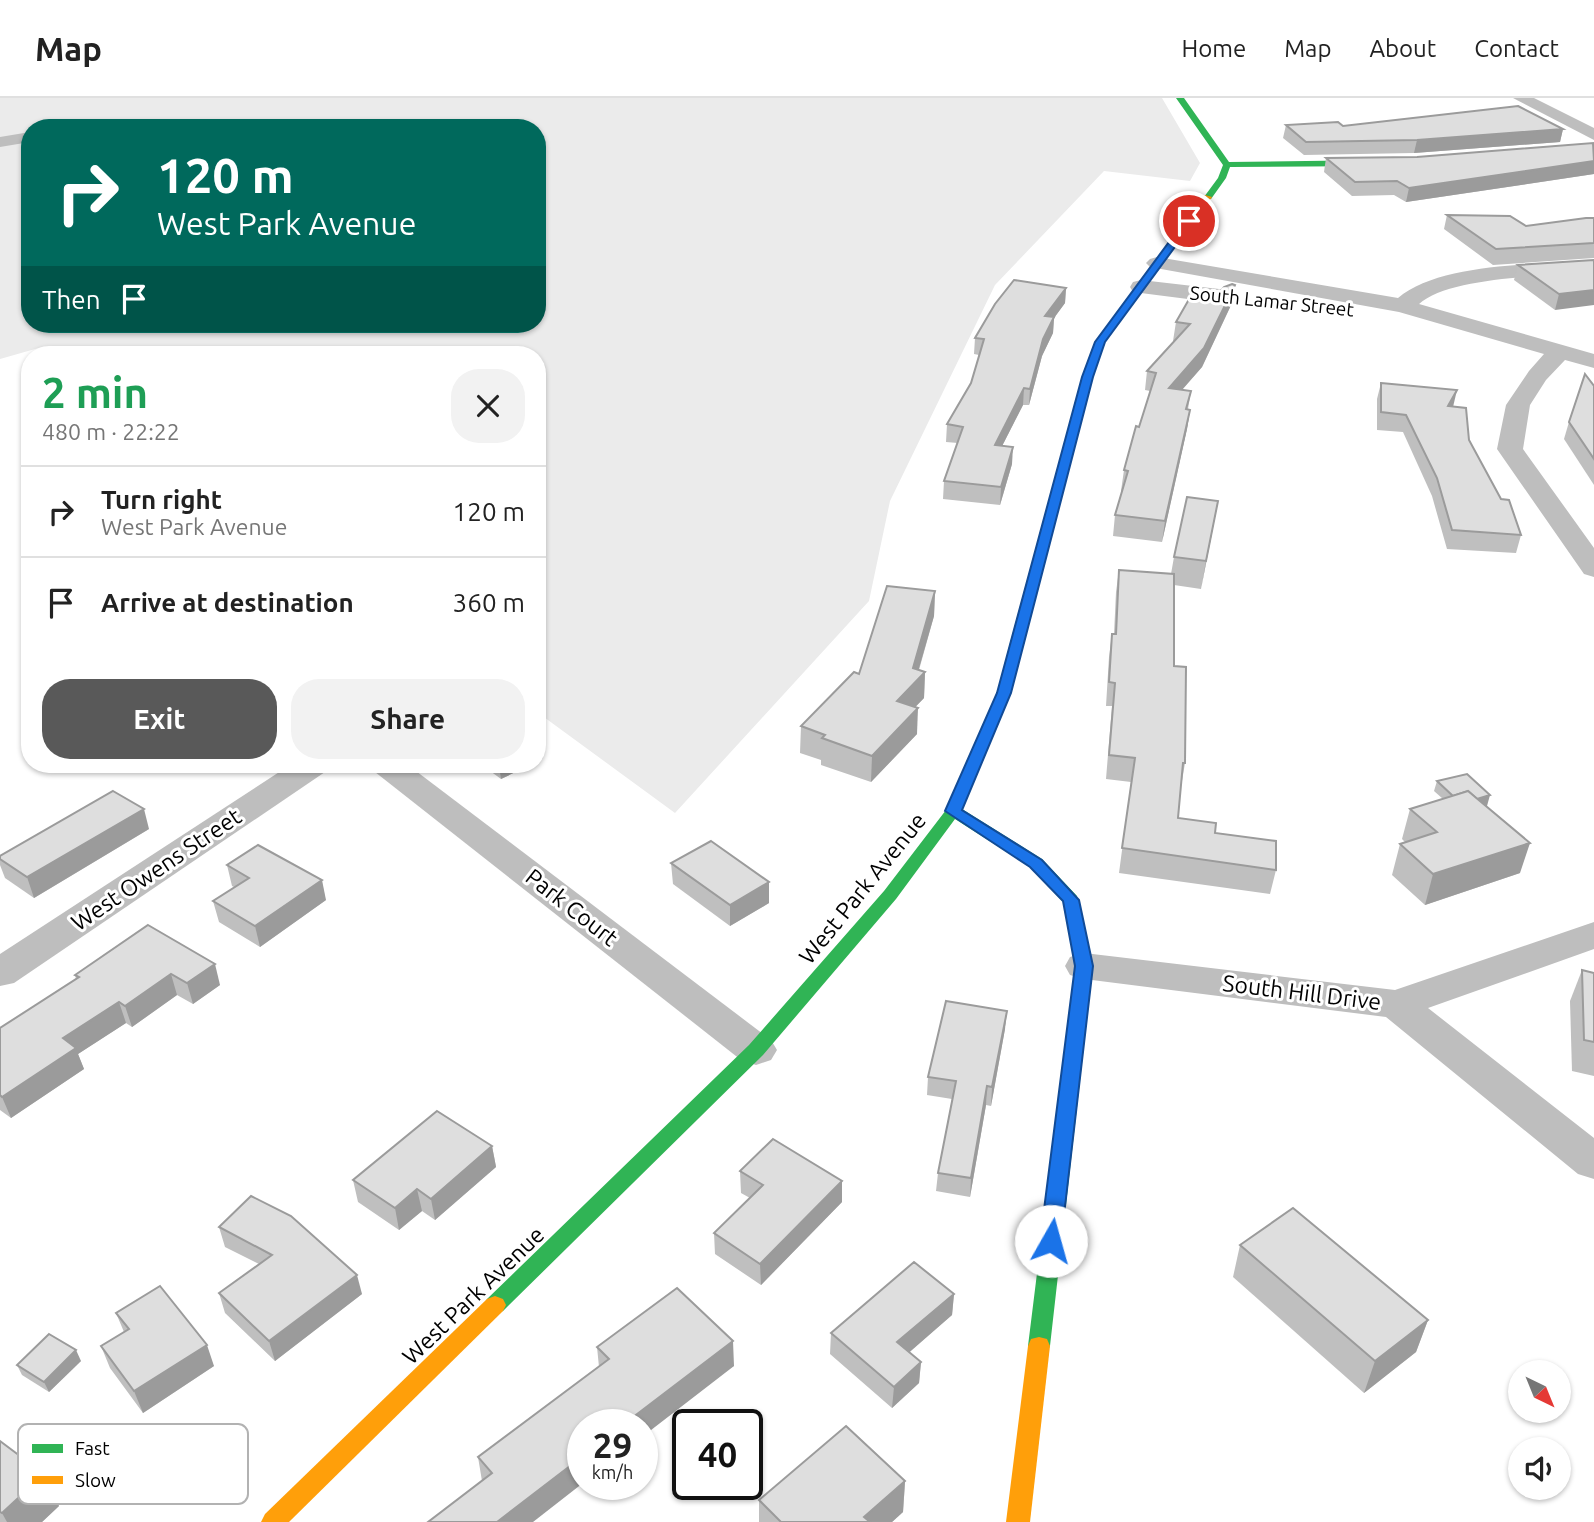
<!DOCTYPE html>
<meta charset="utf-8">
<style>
:root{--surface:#fff;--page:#f2f2f2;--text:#222;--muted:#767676;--line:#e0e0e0;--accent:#595959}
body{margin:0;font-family:Ubuntu,sans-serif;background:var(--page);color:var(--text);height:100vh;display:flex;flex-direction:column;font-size:26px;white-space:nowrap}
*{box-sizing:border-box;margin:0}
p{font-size:23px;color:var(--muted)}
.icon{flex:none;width:38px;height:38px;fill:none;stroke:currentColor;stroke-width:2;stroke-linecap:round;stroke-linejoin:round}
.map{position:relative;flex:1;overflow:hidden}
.panel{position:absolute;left:21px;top:248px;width:525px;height:427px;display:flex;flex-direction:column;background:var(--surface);border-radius:28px;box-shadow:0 2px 5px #0004}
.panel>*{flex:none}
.banner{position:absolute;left:21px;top:21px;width:525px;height:214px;border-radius:28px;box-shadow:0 2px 5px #0004;background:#00695c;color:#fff;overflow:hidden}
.needle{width:46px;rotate:137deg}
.buttons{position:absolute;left:1508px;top:1262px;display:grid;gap:14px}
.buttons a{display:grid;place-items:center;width:63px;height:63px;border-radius:50%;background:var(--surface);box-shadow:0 2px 5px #0004;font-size:35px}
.speed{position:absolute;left:567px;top:1311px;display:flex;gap:14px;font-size:35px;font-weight:700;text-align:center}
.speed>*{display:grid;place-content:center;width:91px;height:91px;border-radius:50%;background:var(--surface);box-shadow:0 2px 5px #0004;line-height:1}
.speed small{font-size:18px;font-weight:400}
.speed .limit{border:4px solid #111;border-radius:10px;background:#fff;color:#111}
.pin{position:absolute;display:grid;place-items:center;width:60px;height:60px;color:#fff;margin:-30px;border:4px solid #fff;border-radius:50%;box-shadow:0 2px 7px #0007}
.me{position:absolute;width:77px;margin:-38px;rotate:7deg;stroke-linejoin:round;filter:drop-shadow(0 0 5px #0008)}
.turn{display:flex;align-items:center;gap:24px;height:147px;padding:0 21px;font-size:32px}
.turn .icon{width:91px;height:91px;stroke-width:2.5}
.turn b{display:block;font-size:49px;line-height:60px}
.then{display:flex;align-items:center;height:66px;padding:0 21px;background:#0003;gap:14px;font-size:26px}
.round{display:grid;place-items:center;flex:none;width:74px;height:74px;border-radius:28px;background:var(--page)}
.summary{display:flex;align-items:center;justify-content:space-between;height:119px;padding:0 21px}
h1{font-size:42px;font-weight:700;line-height:52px;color:#1e9e55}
.cta{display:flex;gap:14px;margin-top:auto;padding:14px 21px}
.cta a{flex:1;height:80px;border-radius:28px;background:var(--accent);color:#fff;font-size:28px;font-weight:700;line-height:80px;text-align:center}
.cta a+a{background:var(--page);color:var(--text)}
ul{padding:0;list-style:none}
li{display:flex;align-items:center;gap:21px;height:91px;padding:0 21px;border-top:2px solid var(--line)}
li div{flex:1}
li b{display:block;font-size:26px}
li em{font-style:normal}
header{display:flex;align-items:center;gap:42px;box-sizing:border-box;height:98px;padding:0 35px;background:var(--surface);border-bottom:2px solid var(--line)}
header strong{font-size:33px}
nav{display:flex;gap:38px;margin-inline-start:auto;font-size:24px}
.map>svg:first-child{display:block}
</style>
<header>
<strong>Map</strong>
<nav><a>Home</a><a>Map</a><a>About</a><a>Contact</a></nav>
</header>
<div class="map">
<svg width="1594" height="1424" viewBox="0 0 1594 1424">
<rect width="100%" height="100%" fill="#fff"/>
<path fill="#ebebeb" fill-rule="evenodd" d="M 0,0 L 1162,0 L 1200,65 L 1190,83 L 1104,73 L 995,187 L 890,403 L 869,503 L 675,715 L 537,614 L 537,257 L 53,257 L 42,249 L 0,261 ZM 30,30 L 537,30 L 537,226 L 30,226 Z"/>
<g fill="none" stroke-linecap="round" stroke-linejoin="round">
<g fill="#bebebe" fill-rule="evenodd">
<path d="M 1513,0 L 1534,0 L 1594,30 L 1594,42 Z"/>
<path d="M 30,34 L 30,44 L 0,49 L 0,39 Z"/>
<path d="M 1157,159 L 1398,200 C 1440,164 1539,167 1594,162 L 1594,174 C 1551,178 1449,178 1419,206 L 1594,256 L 1594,270 L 1565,262 L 1546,282 L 1530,307 L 1523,351 L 1594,450 L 1594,479 L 1584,476 L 1497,351 L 1506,307 L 1529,273 L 1544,256 L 1399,214 L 1150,169 L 1146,165 L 1150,161 Z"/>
<path d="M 1141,182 L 1219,191 L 1227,193 L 1230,198 L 1227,203 L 1219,205 L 1133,194 L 1130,189 L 1133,184 Z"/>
<path d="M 290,667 L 330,667 L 325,674 L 14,885 L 0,888 L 0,856 Z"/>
<path d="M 370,667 L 408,667 L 771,942 L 777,952 L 771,962 L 756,967 L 741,962 L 375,674 Z"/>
<path d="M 1594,824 L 1594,851 L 1428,910 L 1594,1040 L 1594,1081 L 1578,1076 L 1386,919 L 1084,881 L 1070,877 L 1065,868 L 1070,859 L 1084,855 L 1395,892 Z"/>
</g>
<g fill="#30b455" fill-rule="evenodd">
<path d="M 1176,0 L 1184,0 L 1229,64 L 1379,62 L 1383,65 L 1379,68 L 1230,69 L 1226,80 L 1211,101 L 1205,101 L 1204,99 L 1218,80 L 1223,67 Z"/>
<path d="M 1018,537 L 1025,541 L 1011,595 L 962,711 L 1042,761 L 1077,798 L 1093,868 L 1050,1248 L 1047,1255 L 1039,1257 L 1031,1255 L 1028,1248 L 1075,868 L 1063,804 L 1030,769 L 955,721 L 896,801 L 763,957 L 503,1213 L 495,1216 L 487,1213 L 484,1207 L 487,1201 L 749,947 L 884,793 L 946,712 L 997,595 L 1011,541 Z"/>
</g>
<g fill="#ff9f0a" fill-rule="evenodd">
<path d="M 1205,97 L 1212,99 L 1105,244 L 1092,279 L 1025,541 L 1023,544 L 1013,544 L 1011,541 L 1082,279 L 1095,244 Z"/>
<path d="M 495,1198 L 503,1201 L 506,1207 L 503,1213 L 289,1424 L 261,1424 L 265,1416 L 487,1201 Z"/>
<path d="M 1039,1239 L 1047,1241 L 1050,1248 L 1030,1424 L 1006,1424 L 1028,1248 L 1031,1241 Z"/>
</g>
</g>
<g fill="#bfbfbf">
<path d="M 1286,27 L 1343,28 L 1563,31 L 1560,44 L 1414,55 L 1304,57 L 1283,40 Z"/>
<path d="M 1594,46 L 1594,76 L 1406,104 L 1394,97 L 1352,98 L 1324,74 L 1326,60 L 1417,59 Z"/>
<path d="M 1447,117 L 1526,128 L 1594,120 L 1594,160 L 1493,167 L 1444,131 Z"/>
<path d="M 1594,162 L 1555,212 L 1514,182 L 1518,167 Z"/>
<path d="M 1066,190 L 1065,205 L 1054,220 L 1053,235 L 1042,258 L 1029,307 L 1023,307 L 1002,348 L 1012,366 L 1000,407 L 943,401 L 944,383 L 958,345 L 946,344 L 947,326 L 971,285 L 979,257 L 974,256 L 975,240 Z"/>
<path d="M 1232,205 L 1202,269 L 1182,292 L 1191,293 L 1188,311 L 1190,312 L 1187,331 L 1162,444 L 1113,438 L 1115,417 L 1122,393 L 1121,393 L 1124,372 L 1139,329 L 1150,293 L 1145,292 L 1147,273 L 1175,243 L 1173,243 L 1176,224 Z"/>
<path d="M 1381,285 L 1453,309 L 1469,342 L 1521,437 L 1516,455 L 1447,451 L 1432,398 L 1403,334 L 1377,332 L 1377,301 Z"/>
<path d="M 1594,288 L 1594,387 L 1564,341 L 1569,324 Z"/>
<path d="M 1218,403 L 1201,491 L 1174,487 L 1174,568 L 1185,665 L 1181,689 L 1178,720 L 1215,735 L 1276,772 L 1270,796 L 1119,775 L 1131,684 L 1106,681 L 1112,608 L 1106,608 L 1109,559 L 1112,536 L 1114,536 L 1116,494 L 1119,472 L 1171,476 L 1174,459 Z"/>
<path d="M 935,493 L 934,518 L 919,572 L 925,574 L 924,600 L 915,609 L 917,636 L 871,684 L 821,667 L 821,662 L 800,655 L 801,628 L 859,576 Z"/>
<path d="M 482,667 L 530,667 L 501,681 Z"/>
<path d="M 1437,683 L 1487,708 L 1486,708 L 1520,775 L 1425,807 L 1392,777 L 1400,746 L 1405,744 L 1402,741 L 1410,711 L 1443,701 L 1434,693 Z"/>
<path d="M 149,731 L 34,800 L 5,780 L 0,767 L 0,758 Z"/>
<path d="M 671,765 L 769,784 L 769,805 L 730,828 L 673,786 Z"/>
<path d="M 227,767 L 326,802 L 260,849 L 219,824 L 213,803 L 234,789 L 232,788 Z"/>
<path d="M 148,827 L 220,887 L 193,906 L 177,897 L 132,929 L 126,925 L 78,956 L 84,971 L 11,1020 L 0,1012 L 0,930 L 76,881 L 75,877 Z"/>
<path d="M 1582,872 L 1594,875 L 1594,978 L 1572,973 L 1570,903 Z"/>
<path d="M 1005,931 L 991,1008 L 986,1007 L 970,1099 L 936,1093 L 938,1075 L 952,1001 L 927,997 L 928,979 Z"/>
<path d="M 492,1048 L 496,1069 L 435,1122 L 422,1113 L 399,1132 L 358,1104 L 353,1082 Z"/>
<path d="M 740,1073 L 842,1104 L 761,1187 L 715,1156 L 714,1135 L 750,1100 L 741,1095 Z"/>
<path d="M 219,1129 L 362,1196 L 275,1263 L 225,1215 L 219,1195 L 259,1166 L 225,1149 Z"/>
<path d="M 1240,1147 L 1428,1222 L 1416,1254 L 1364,1295 L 1233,1179 Z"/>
<path d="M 954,1196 L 952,1217 L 909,1254 L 921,1264 L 919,1285 L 892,1310 L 830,1256 L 831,1235 Z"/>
<path d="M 116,1215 L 214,1268 L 143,1315 L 110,1270 L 101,1248 L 124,1234 Z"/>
<path d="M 597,1249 L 734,1268 L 482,1383 L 478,1359 L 599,1269 Z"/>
<path d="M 81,1263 L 49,1294 L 22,1277 L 17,1267 Z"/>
<path d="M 0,1343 L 59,1408 L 42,1424 L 0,1424 Z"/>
<path d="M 905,1383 L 903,1414 L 892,1424 L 759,1424 L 759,1402 Z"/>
</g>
<g fill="#9b9b9b">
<path d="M 1563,31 L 1560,44 L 1414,55 L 1417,42 Z"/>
<path d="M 1594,63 L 1594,76 L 1406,104 L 1409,90 Z"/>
<path d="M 1235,187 L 1232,205 L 1202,269 L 1166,310 L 1169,290 Z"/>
<path d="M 1066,190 L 1065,205 L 1054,220 L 1053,235 L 1042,258 L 1029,307 L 1030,291 L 1045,218 Z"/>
<path d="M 1594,192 L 1594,207 L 1555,212 L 1559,196 Z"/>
<path d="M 1024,290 L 1023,307 L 994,364 L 995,347 Z"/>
<path d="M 1457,292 L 1453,309 L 1448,308 Z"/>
<path d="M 1190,312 L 1187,331 L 1162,444 L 1165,423 Z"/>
<path d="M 1013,349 L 1012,366 L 1000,407 L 1001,389 Z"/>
<path d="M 1218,403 L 1213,430 L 1201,491 L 1206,463 Z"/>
<path d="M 935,493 L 934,518 L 915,584 L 925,574 L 924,600 L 896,629 L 897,603 L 913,570 Z"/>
<path d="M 918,610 L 917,636 L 871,684 L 872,658 Z"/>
<path d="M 541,640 L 543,660 L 537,663 L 537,642 Z"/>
<path d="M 499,667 L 530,667 L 501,681 Z"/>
<path d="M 1490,697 L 1487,708 L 1457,715 L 1460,705 Z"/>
<path d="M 144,711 L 149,731 L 34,800 L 27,779 Z"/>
<path d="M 1530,745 L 1520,775 L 1425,807 L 1433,776 Z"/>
<path d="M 322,782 L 326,802 L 260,849 L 255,828 Z"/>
<path d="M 769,784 L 769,805 L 730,828 L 730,807 Z"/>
<path d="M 215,866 L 220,887 L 193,906 L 187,885 Z"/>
<path d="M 171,876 L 177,897 L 132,929 L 125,908 Z"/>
<path d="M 119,904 L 126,925 L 78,956 L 84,971 L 11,1020 L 2,999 L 63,940 Z"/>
<path d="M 1007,913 L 1005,931 L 991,1008 L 992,989 Z"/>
<path d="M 987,988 L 986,1007 L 970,1099 L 971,1080 Z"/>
<path d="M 492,1048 L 496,1069 L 435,1122 L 431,1101 Z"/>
<path d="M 842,1083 L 842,1104 L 761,1187 L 760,1166 Z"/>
<path d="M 417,1091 L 422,1113 L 399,1132 L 395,1110 Z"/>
<path d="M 357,1177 L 362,1196 L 275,1263 L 269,1243 Z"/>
<path d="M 954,1196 L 952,1217 L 896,1266 L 897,1244 Z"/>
<path d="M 1428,1222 L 1416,1254 L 1364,1295 L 1375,1263 Z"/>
<path d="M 733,1243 L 734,1268 L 642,1339 L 642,1326 L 624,1326 Z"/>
<path d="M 207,1247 L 214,1268 L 143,1315 L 134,1293 Z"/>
<path d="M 76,1252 L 81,1263 L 49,1294 L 44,1284 Z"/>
<path d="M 921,1264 L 919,1285 L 892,1310 L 894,1289 Z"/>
<path d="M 583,1358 L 583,1385 L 533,1424 L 497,1424 Z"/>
<path d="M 44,1376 L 59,1408 L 42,1424 L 7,1424 L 2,1415 Z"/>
<path d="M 905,1383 L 903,1414 L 892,1424 L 864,1424 L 864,1419 Z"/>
</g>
<g fill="#dedede" stroke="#9b9b9b" stroke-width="2">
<path d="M 1518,8 L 1563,31 L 1417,42 L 1306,44 L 1286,27 L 1338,24 L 1343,28 Z"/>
<path d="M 1593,45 L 1594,63 L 1409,90 L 1397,83 L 1355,84 L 1326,60 L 1417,59 Z"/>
<path d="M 1447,117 L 1510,118 L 1526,128 L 1586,120 L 1594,120 L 1594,145 L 1496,151 Z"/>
<path d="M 1594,162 L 1594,192 L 1559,196 L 1518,167 Z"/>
<path d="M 1014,182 L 1066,190 L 1045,218 L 1054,219 L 1043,241 L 1030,291 L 1024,290 L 995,347 L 1013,349 L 1001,389 L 944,383 L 963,329 L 947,326 L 971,285 L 984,241 L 975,240 L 995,206 Z"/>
<path d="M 1232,186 L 1235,187 L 1204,250 L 1169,290 L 1191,293 L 1186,311 L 1190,312 L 1165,423 L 1115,417 L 1128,373 L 1124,372 L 1136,328 L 1139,329 L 1156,275 L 1147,273 L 1190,226 L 1176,224 L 1192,196 L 1215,199 L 1224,189 Z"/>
<path d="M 1585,276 L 1594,288 L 1594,361 L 1569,324 Z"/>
<path d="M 1381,285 L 1457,292 L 1448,308 L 1466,310 L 1469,342 L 1501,401 L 1509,402 L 1521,437 L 1452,432 L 1437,380 L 1406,317 L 1381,314 Z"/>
<path d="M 1187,399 L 1218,403 L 1206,463 L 1174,459 Z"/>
<path d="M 1119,472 L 1174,476 L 1174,568 L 1186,569 L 1185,665 L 1183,665 L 1178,720 L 1216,725 L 1215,735 L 1276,743 L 1276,772 L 1122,750 L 1135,660 L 1109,657 L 1115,585 L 1109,584 L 1112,536 L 1116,536 Z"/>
<path d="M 887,488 L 935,493 L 913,570 L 925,574 L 897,603 L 918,610 L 872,658 L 822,640 L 825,637 L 801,628 L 854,574 L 859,576 Z"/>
<path d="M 1467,676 L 1490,697 L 1477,701 L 1468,693 L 1453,698 L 1437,683 Z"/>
<path d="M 113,693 L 144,711 L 27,779 L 0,761 L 0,758 Z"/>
<path d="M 1468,693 L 1530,745 L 1433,776 L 1400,746 L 1437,734 L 1410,711 Z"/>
<path d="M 711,743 L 769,784 L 730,807 L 671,765 Z"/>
<path d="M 258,747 L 322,782 L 255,828 L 213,803 L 249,780 L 227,767 Z"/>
<path d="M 148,827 L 215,866 L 187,885 L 171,876 L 125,908 L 119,904 L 63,940 L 76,950 L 2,999 L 0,997 L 0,930 L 79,879 L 75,877 Z"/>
<path d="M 1582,872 L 1594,875 L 1594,944 L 1584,942 Z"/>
<path d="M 946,903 L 1007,913 L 992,989 L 987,988 L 971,1080 L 938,1075 L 956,983 L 928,979 Z"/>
<path d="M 437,1013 L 492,1048 L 431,1101 L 417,1091 L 395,1110 L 353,1082 Z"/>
<path d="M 773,1041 L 842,1083 L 760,1166 L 714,1135 L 763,1087 L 740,1073 Z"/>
<path d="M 251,1098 L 291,1118 L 357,1177 L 269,1243 L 219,1195 L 272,1157 L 219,1129 Z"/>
<path d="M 1293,1110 L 1428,1222 L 1375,1263 L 1240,1147 Z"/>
<path d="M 914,1164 L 954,1196 L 897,1244 L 921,1264 L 894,1289 L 831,1235 Z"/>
<path d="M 160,1188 L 207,1247 L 134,1293 L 101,1248 L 129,1231 L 116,1215 Z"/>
<path d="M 677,1190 L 733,1243 L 624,1326 L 583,1326 L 583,1358 L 497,1424 L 428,1424 L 492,1375 L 478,1359 L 609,1261 L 597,1249 Z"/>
<path d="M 49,1236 L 76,1252 L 44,1284 L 17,1267 Z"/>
<path d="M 846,1328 L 905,1383 L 864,1419 L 870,1424 L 781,1424 L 759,1402 Z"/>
<path d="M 0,1343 L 44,1376 L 2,1415 L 0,1414 Z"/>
</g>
<path fill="#1a73e8" stroke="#114b97" stroke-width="2" d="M 1186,121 L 1194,123 L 1105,244 L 1093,279 L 1011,595 L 962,712 L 1042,762 L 1079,802 L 1093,868 L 1061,1143 L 1058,1149 L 1051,1152 L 1043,1149 L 1040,1143 L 1075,868 L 1063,803 L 1030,769 L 945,713 L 997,595 L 1082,279 L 1095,244 Z"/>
<g text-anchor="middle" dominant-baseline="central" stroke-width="6" stroke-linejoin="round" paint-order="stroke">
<g font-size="19" fill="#000" stroke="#fff">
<text transform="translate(1272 203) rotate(6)">South Lamar Street</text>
</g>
<g font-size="23" fill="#000" stroke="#fff">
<text transform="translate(156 771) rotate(-34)">West Owens Street</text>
<text transform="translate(862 790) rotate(-51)">West Park Avenue</text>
<text transform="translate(572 809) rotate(38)">Park Court</text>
<text transform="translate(1302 894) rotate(7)">South Hill Drive</text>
<text transform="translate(473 1197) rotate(-44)">West Park Avenue</text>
</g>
</g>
<rect x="18" y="1326" width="230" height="80" rx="10" fill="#fff" stroke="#b2b2b2" stroke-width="2"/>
<rect x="32" y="1346" width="31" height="9" fill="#30b455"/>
<rect x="32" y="1378" width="31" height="8" fill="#ff9f0a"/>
<g font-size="19" fill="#000">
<text x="75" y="1357">Fast</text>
<text x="75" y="1389">Slow</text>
</g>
</svg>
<div class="buttons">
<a><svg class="needle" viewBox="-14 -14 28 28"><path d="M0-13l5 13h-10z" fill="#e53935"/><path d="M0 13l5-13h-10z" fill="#767676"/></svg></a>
<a><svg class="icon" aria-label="sound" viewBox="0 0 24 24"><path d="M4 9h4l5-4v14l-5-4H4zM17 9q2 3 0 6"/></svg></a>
</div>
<div class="speed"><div>29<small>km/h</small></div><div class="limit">40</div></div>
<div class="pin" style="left:1189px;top:123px;background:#d93025"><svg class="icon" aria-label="arrive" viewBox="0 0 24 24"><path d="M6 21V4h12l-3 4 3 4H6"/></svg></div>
<svg class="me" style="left:1051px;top:1143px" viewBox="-20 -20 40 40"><circle r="19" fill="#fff"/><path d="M0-13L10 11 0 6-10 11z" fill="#1a73e8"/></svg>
<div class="banner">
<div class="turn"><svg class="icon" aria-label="right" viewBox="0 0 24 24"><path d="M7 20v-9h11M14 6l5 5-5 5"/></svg><div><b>120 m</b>West Park Avenue</div></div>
<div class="then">Then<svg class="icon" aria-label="arrive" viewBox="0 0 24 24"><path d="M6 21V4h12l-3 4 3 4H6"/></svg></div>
</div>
<section class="panel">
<div class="summary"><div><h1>2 min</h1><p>480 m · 22:22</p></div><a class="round"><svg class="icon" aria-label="close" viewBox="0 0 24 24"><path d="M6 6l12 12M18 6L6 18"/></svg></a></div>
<ul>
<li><svg class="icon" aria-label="right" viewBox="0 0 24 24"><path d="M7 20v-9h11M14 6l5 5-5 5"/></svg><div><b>Turn right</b><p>West Park Avenue</p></div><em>120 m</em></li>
<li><svg class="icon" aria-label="arrive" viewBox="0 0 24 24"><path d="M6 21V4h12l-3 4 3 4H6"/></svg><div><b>Arrive at destination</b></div><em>360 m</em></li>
</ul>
<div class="cta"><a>Exit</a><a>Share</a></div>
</section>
</div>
